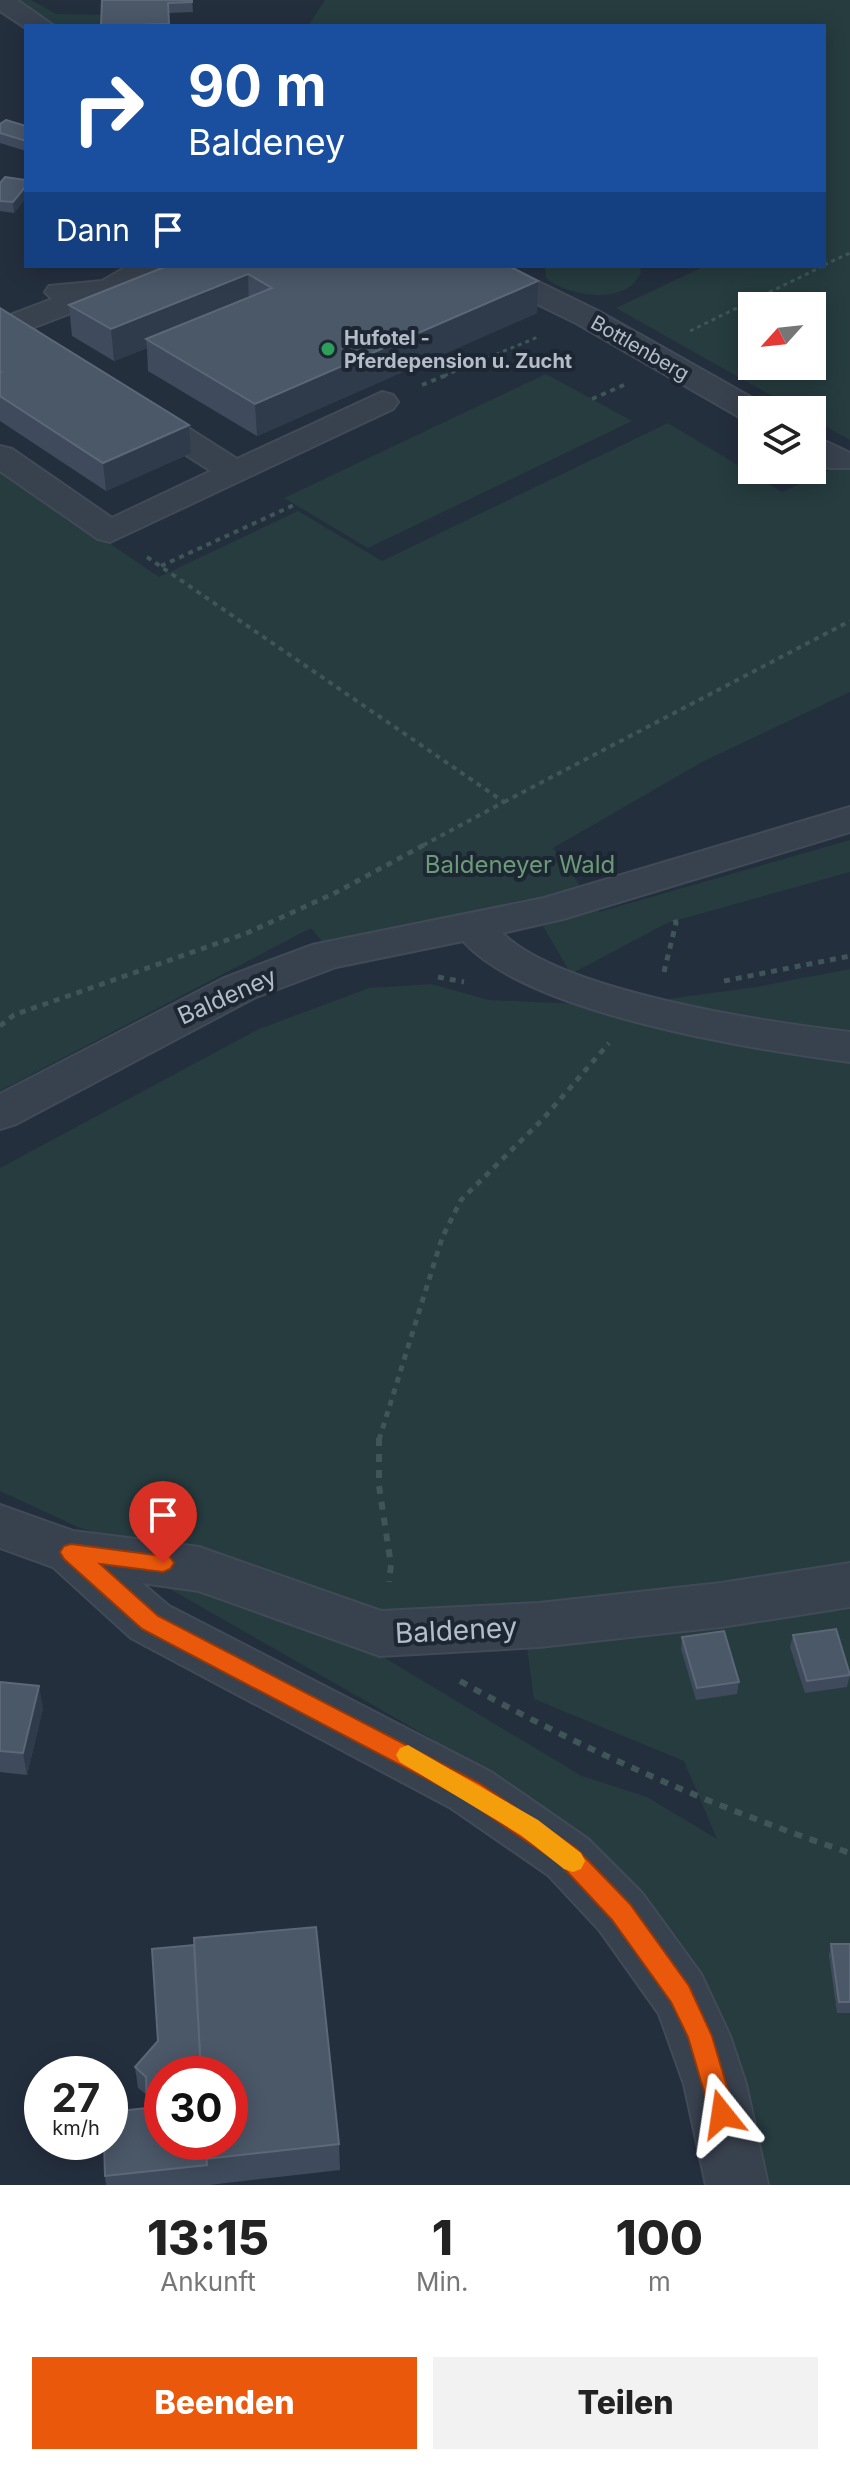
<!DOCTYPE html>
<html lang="de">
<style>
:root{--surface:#fff;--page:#f2f2f2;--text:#222;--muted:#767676;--accent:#ea580c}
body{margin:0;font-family:Inter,sans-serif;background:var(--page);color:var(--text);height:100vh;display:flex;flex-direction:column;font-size:30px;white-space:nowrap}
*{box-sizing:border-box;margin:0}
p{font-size:26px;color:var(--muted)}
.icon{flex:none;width:44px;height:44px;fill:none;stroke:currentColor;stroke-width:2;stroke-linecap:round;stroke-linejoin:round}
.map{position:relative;height:2185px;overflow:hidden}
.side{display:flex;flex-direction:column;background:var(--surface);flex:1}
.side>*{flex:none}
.top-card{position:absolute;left:24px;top:24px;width:802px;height:244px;border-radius:0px;box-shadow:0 4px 20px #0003;background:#1a4fa0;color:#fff;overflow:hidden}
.needle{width:52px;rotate:243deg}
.buttons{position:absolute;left:738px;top:292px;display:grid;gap:16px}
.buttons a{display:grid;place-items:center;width:88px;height:88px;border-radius:0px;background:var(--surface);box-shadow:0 4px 20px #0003;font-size:40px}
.speed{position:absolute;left:24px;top:2056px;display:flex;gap:16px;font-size:40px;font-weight:700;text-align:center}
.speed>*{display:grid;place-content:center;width:104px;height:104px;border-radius:50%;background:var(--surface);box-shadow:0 4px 20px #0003;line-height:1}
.speed small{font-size:20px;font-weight:400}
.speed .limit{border:12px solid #d22;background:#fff;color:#111}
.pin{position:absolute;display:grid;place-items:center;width:68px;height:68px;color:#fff;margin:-82px -34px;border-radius:50% 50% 50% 0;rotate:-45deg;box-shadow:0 0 8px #0007}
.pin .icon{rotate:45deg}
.me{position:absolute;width:88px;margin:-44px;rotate:345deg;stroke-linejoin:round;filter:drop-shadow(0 0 6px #0008)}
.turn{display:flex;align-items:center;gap:28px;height:168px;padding:0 32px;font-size:36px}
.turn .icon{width:104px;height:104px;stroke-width:2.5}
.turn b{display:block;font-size:56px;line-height:68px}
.then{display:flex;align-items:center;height:76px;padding:0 32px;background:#0003;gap:16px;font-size:30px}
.eta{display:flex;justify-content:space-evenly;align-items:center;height:136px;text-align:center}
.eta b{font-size:48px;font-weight:800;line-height:56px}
.primary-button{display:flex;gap:16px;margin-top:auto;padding:16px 32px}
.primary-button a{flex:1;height:92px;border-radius:0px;background:var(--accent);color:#fff;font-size:32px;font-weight:800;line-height:92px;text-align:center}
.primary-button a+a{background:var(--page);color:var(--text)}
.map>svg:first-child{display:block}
</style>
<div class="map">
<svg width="850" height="2185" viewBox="0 0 850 2185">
<rect width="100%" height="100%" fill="#242f3e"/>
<g fill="#263c3f" fill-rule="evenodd">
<path d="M 10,0 L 31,0 L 56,14 L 102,15 L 102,26 L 57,26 Z"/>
<path d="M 325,0 L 850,0 L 850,440 L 812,419 L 812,410 L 797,410 L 616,308 L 705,266 L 824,266 L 824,26 L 308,26 ZM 812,306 L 812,366 L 752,366 L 752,306 Z"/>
<path d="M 545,266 L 639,266 L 641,272 C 628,306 568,297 546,278 Z"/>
<path d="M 546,374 L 632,421 L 368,548 L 284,498 Z"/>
<path d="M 668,423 L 782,492 L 850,461 L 850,692 L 704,761 L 553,848 L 599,912 L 850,840 L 850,872 L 667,923 L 571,974 L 527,899 L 325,945 L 311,928 L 0,1091 L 0,468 L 159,577 L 298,511 L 382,561 Z"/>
<path d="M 850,969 L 850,1566 L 546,1609 L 346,1614 L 199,1560 L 80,1528 L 0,1491 L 0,1168 L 259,1029 L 369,988 L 431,984 L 489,1000 L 580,1004 L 668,999 L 756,987 Z"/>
<path d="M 142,1573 L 378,1654 L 582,1776 L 647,1797 L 717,1839 L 684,1761 L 534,1699 L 527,1648 L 850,1609 L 850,2185 L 750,2185 L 724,2066 L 490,1783 L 432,1739 Z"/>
</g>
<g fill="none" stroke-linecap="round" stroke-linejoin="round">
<defs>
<g id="minor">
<path d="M 0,0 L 17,0 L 54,26 L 26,28 L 0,11 Z"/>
<path d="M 128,266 L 159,266 L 139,287 L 32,328 L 62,351 L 57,358 L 35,358 L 0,335 L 0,319 L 52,299 L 45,292 L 49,286 L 102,281 Z"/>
<path d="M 468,266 L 506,266 L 598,311 L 763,404 L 767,410 L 752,410 L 752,421 L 741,418 L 576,323 L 472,272 Z"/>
<path d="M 382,392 L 393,395 L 398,402 L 393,409 L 110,542 L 98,539 L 0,471 L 0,446 L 12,449 L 112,518 L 211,471 L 130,419 L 125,412 L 130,405 L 141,402 L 152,405 L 237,459 Z"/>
<path d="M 812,435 L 850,453 L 850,468 L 828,468 L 812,459 Z"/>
<path d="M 850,807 L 850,832 L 563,919 L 502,933 C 562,992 765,1022 850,1032 L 850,1062 C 751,1049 529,1014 463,941 L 336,967 L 254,998 L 16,1124 L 0,1129 L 0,1094 L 224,978 L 312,945 L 544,898 Z"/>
<path d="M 0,1505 L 73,1531 L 199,1547 L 381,1611 L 539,1603 L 721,1583 L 850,1563 L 850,1607 L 721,1627 L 539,1647 L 380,1656 L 199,1591 L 142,1583 L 169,1606 L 491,1772 L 588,1839 L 642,1893 L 701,1974 L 730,2036 L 746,2084 L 768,2185 L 706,2185 L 684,2084 L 659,2014 L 600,1931 L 548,1875 L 451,1808 L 131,1638 L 53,1567 L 0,1548 Z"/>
</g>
</defs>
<use href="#minor" stroke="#414a57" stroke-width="4"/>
<g stroke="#3f5557" stroke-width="3" stroke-dasharray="4 4" stroke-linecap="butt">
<path d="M 824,265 L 850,253"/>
<path d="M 690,331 L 823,266"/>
<path d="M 444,376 L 538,337"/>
</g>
<g stroke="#3f5557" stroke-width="4" stroke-dasharray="5 5" stroke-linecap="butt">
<path d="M 422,385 L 449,374"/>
<path d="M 592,399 L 624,385"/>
<path d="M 147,557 L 504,802 L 420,847"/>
<path d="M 161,566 L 294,505"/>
<path d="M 504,802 L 850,621"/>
</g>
<g stroke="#3f5557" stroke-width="5" stroke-dasharray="6 6" stroke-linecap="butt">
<path d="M 664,972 L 676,923 L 674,916"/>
<path d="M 438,977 L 464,982"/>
<path d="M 724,981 L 850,956"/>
<path d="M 0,1026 L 14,1015 L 247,933 L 335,893 L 424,845"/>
<path d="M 379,1440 L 442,1238 L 461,1200 L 543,1119 L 609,1043"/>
</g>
<g stroke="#3f5557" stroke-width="6" stroke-dasharray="8 8" stroke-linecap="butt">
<path d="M 379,1438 L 379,1486 L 391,1565 L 389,1582"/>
<path d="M 460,1681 C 585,1751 714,1807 850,1853"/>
</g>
<use href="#minor" fill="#38414e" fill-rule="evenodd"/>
</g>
<g fill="#3f4b5c">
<path d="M 102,0 L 192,0 L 193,12 L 168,13 L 169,26 L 101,26 Z"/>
<path d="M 26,126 L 26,151 L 0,143 L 0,133 Z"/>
<path d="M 26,180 L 26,198 L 14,213 L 0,211 L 0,183 Z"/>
<path d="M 167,266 L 538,281 L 537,313 L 257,436 L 148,371 L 147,348 L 114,361 L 72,336 L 69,305 Z"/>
<path d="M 0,308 L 189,425 L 191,453 L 106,491 L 0,421 Z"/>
<path d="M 793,1635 L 850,1675 L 847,1687 L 805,1693 L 790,1647 Z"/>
<path d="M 682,1637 L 739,1682 L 737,1694 L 696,1700 L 681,1649 Z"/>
<path d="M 0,1682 L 43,1708 L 27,1775 L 0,1772 Z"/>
<path d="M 831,1944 L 850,1944 L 850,2013 L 837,2013 L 829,1955 Z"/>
<path d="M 135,2067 L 339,2144 L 340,2170 L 209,2185 L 106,2185 L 105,2176 L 147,2108 L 147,2095 L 138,2088 Z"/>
</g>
<g fill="#2f3b4b">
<path d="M 26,186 L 26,198 L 14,213 L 13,202 Z"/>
<path d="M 248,274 L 249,306 L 146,339 L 147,348 L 114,361 L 111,329 Z"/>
<path d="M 538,281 L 537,313 L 257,436 L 255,404 Z"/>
<path d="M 189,425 L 191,453 L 106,491 L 103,463 Z"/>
<path d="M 39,1686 L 43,1708 L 27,1775 L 23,1753 Z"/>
</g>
<g fill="#4b5868" stroke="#5c6777" stroke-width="2">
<path d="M 102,0 L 192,0 L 192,2 L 168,3 L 169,24 L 101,26 Z"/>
<path d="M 6,120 L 26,126 L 26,141 L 0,133 L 0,124 Z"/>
<path d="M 5,177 L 26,180 L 26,186 L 13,202 L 0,201 L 0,183 Z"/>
<path d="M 167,266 L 509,266 L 538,281 L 255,404 L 146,339 L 272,288 L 248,274 L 111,329 L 69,305 Z"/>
<path d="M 0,308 L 189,425 L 103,463 L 0,396 L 0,372 L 2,372 L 0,371 Z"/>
<path d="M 836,1629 L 850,1675 L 807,1681 L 793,1635 Z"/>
<path d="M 724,1631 L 739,1682 L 697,1688 L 682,1637 Z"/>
<path d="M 0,1682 L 39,1686 L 23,1753 L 0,1751 Z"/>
<path d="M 316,1927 L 339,2144 L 206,2159 L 205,2142 L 230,2142 L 230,2074 L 201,2074 L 194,1938 Z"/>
<path d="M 831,1944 L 850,1944 L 850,2002 L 839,2002 Z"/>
<path d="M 194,1945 L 201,2074 L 162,2074 L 162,2142 L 205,2142 L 207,2165 L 105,2176 L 104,2142 L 110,2142 L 110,2112 L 147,2108 L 146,2077 L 135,2067 L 158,2041 L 152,1949 Z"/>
</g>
<path fill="#ea580c" stroke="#983908" stroke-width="2" d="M 71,1544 L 170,1557 L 174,1563 L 170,1569 L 163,1572 L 100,1564 L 158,1616 L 479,1783 L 577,1849 L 630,1904 L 689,1986 L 712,2036 L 735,2114 L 731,2122 L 722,2126 L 713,2122 L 688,2037 L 671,2002 L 612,1920 L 560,1864 L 463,1798 L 142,1629 L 64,1559 L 60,1552 L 64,1546 Z"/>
<path fill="#f59e0b" d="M 408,1745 L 538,1820 L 581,1853 L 585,1861 L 581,1869 L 573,1872 L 564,1869 L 521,1835 L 400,1762 L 396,1755 L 400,1748 Z"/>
<circle fill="#2e9e5b" stroke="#1d2633" stroke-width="3" cx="328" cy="349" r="8"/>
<g text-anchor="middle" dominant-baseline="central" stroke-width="8" stroke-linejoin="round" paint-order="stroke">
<g font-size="20" font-weight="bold" fill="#b4bcc9" stroke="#1d2633" text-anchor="start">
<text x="344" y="338">Hufotel -<tspan x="344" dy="23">Pferdepension u. Zucht</tspan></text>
</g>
<g font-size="20" fill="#b4bcc9" stroke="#1d2633">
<text transform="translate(640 348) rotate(30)">Bottlenberg</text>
</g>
<g font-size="24" fill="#6b9a76" stroke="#1d2633">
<text x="520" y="864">Baldeneyer Wald</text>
</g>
<g font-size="24" fill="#b4bcc9" stroke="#1d2633">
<text transform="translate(227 996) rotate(-24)">Baldeney</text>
</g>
<g font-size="28" fill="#b4bcc9" stroke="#1d2633">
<text transform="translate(456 1630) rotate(-3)">Baldeney</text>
</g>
</g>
</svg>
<div class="buttons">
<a><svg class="needle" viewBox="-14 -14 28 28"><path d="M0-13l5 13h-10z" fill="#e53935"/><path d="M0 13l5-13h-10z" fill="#767676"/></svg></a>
<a><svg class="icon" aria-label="layers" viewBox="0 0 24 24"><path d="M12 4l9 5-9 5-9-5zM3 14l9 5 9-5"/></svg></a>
</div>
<div class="speed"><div>27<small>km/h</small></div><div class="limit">30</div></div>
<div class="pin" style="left:163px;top:1563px;background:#d93025"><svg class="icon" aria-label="arrive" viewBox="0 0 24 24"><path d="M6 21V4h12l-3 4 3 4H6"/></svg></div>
<svg class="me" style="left:722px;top:2114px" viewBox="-20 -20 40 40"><path d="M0-17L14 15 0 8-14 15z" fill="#ea580c" stroke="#fff" stroke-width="4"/></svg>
<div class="top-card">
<div class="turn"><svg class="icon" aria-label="right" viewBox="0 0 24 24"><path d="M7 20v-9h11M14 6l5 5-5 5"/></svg><div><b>90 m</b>Baldeney</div></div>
<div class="then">Dann<svg class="icon" aria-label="arrive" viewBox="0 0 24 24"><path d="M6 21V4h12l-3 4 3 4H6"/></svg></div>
</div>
</div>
<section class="side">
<div class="eta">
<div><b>13:15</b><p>Ankunft</p></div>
<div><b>1</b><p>Min.</p></div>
<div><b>100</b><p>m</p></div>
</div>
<div class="primary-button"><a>Beenden</a><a>Teilen</a></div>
</section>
